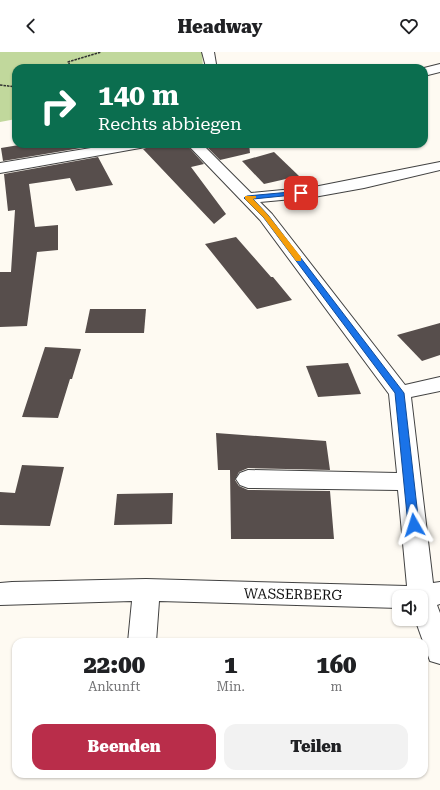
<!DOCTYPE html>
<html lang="de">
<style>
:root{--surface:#fff;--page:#f2f2f2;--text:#202124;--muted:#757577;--accent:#b92d4a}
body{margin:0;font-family:"Roboto Serif",serif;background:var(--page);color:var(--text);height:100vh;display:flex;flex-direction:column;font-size:15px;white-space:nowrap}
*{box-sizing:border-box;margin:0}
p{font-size:13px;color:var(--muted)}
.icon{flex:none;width:22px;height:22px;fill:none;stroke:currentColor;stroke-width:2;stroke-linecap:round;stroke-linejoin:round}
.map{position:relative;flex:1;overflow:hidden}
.details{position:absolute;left:12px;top:586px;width:416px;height:140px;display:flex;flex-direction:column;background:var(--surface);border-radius:12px;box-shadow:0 1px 3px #0004}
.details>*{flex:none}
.banner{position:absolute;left:12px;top:12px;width:416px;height:84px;border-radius:12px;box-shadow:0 1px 3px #0004;background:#0b6e4f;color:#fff;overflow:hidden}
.fabs{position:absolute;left:392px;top:538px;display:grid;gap:8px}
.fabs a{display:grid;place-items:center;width:36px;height:36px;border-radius:8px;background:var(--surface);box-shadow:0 1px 3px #0004;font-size:20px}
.pin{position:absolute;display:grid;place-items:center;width:34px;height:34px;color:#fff;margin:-17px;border-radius:8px;box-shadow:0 2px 6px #0006}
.me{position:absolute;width:44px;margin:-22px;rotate:354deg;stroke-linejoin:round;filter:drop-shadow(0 0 3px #0008)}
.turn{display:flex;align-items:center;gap:14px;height:84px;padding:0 20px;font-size:18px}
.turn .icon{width:52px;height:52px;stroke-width:2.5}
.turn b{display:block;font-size:28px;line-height:34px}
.eta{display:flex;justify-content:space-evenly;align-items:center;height:68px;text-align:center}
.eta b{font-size:24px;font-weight:800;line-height:28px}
.action{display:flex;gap:8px;margin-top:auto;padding:8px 20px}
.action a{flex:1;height:46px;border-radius:12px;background:var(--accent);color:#fff;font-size:16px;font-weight:800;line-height:46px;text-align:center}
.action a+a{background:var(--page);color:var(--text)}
header{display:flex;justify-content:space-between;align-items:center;height:52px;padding:0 20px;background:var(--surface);font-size:18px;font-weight:800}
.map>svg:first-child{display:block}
</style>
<header><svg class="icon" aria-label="back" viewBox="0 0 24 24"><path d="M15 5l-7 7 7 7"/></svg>Headway<svg class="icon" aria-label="heart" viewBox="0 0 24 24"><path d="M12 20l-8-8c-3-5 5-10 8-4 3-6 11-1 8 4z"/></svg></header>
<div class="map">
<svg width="440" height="738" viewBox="0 0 440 738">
<rect width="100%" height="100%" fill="#fefaf2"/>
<path fill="#c1d89c" d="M 0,0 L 202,0 L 203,16 L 16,16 L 16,67 L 0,70 Z"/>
<g fill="#574e4c">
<path d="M 25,92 L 92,92 L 93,94 L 3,109 L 1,96 Z"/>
<path d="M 148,92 L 186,92 L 204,112 L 191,115 L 226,162 L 214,172 L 143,97 L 146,96 Z"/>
<path d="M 204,92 L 249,92 L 250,101 L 220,108 Z"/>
<path d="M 274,100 L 299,124 L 264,132 L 242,109 Z"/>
<path d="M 98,105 L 113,133 L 76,139 L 70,126 L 29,132 L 35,175 L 58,173 L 58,198 L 37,200 L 27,274 L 0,275 L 0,220 L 11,220 L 15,158 L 8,159 L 4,122 Z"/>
<path d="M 236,185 L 271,225 L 273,225 L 292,248 L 257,257 L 205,192 Z"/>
<path d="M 90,257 L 146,257 L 144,281 L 85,281 Z"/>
<path d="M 440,271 L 440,303 L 422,309 L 397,283 Z"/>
<path d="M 45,295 L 81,297 L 72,327 L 70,327 L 58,366 L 22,365 Z"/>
<path d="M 348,311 L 361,342 L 318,345 L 306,314 Z"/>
<path d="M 216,381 L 326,389 L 330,418 L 248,416 L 239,420 L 235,428 L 239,434 L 248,438 L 330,439 L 334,487 L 231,487 L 230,418 L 218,418 Z"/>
<path d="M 22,413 L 64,415 L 50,474 L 0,473 L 0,440 L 15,441 Z"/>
<path d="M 173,441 L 172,472 L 114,473 L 117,442 Z"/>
</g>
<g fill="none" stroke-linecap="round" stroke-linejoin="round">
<defs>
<g id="minor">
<path d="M 202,0 L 214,0 L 216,12 L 214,15 L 206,15 Z"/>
<path d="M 440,12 L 440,20 L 424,24 L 424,16 Z"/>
<path d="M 115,92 L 147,92 L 145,95 L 140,96 L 0,121 L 0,111 Z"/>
<path d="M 187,92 L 202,92 L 251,141 L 314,135 L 440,110 L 440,118 L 364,136 L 314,145 L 260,150 L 272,162 L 405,333 L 440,325 L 440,339 L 411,345 L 433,531 L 440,530 L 440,552 L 437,553 L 440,561 L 440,612 L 430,609 L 415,567 L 421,567 L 421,545 L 399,545 L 399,556 L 159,549 L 156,590 L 128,590 L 132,549 L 0,553 L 0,531 L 12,530 L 146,527 L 407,534 L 398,438 L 248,436 L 240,433 L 236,427 L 240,421 L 248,418 L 397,421 L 389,342 L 260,168 Z"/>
</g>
</defs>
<use href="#minor" stroke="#424242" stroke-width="2"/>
<g stroke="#313131" stroke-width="1.5" stroke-dasharray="2.5 1" stroke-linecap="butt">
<path d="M 72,16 L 68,10 L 101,0"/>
<path d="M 0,33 L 16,35"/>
</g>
<use href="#minor" fill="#fff" fill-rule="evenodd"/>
</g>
<path fill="#1a73e8" stroke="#114b97" d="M 301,139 L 303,140 L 303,142 L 253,147 L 268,163 L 404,341 L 419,473 L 417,476 L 410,476 L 408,473 L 395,341 L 264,166 L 244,146 L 247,144 Z"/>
<path fill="#f59e0b" d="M 245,144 L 256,144 L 256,146 L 253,147 L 268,163 L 301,205 L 301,209 L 296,209 L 264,166 L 245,147 Z"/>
<g text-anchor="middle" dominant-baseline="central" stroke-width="4" stroke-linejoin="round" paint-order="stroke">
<g font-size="14" fill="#0f0f0f" stroke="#fff">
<text transform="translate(293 542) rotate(1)">WASSERBERG</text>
</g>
</g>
</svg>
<div class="fabs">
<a><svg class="icon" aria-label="sound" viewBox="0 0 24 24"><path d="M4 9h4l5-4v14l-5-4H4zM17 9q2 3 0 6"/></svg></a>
</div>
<div class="pin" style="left:301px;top:141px;background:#d93025"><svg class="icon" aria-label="arrive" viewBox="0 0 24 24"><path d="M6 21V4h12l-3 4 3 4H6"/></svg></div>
<svg class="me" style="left:414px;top:473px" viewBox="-20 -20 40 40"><path d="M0-17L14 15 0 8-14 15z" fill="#1a73e8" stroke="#fff" stroke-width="4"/></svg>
<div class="banner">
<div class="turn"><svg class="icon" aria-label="right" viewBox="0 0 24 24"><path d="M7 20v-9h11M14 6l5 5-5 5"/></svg><div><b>140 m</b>Rechts abbiegen</div></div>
</div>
<section class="details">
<div class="eta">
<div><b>22:00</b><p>Ankunft</p></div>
<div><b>1</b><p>Min.</p></div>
<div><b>160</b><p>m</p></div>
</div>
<div class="action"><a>Beenden</a><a>Teilen</a></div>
</section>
</div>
